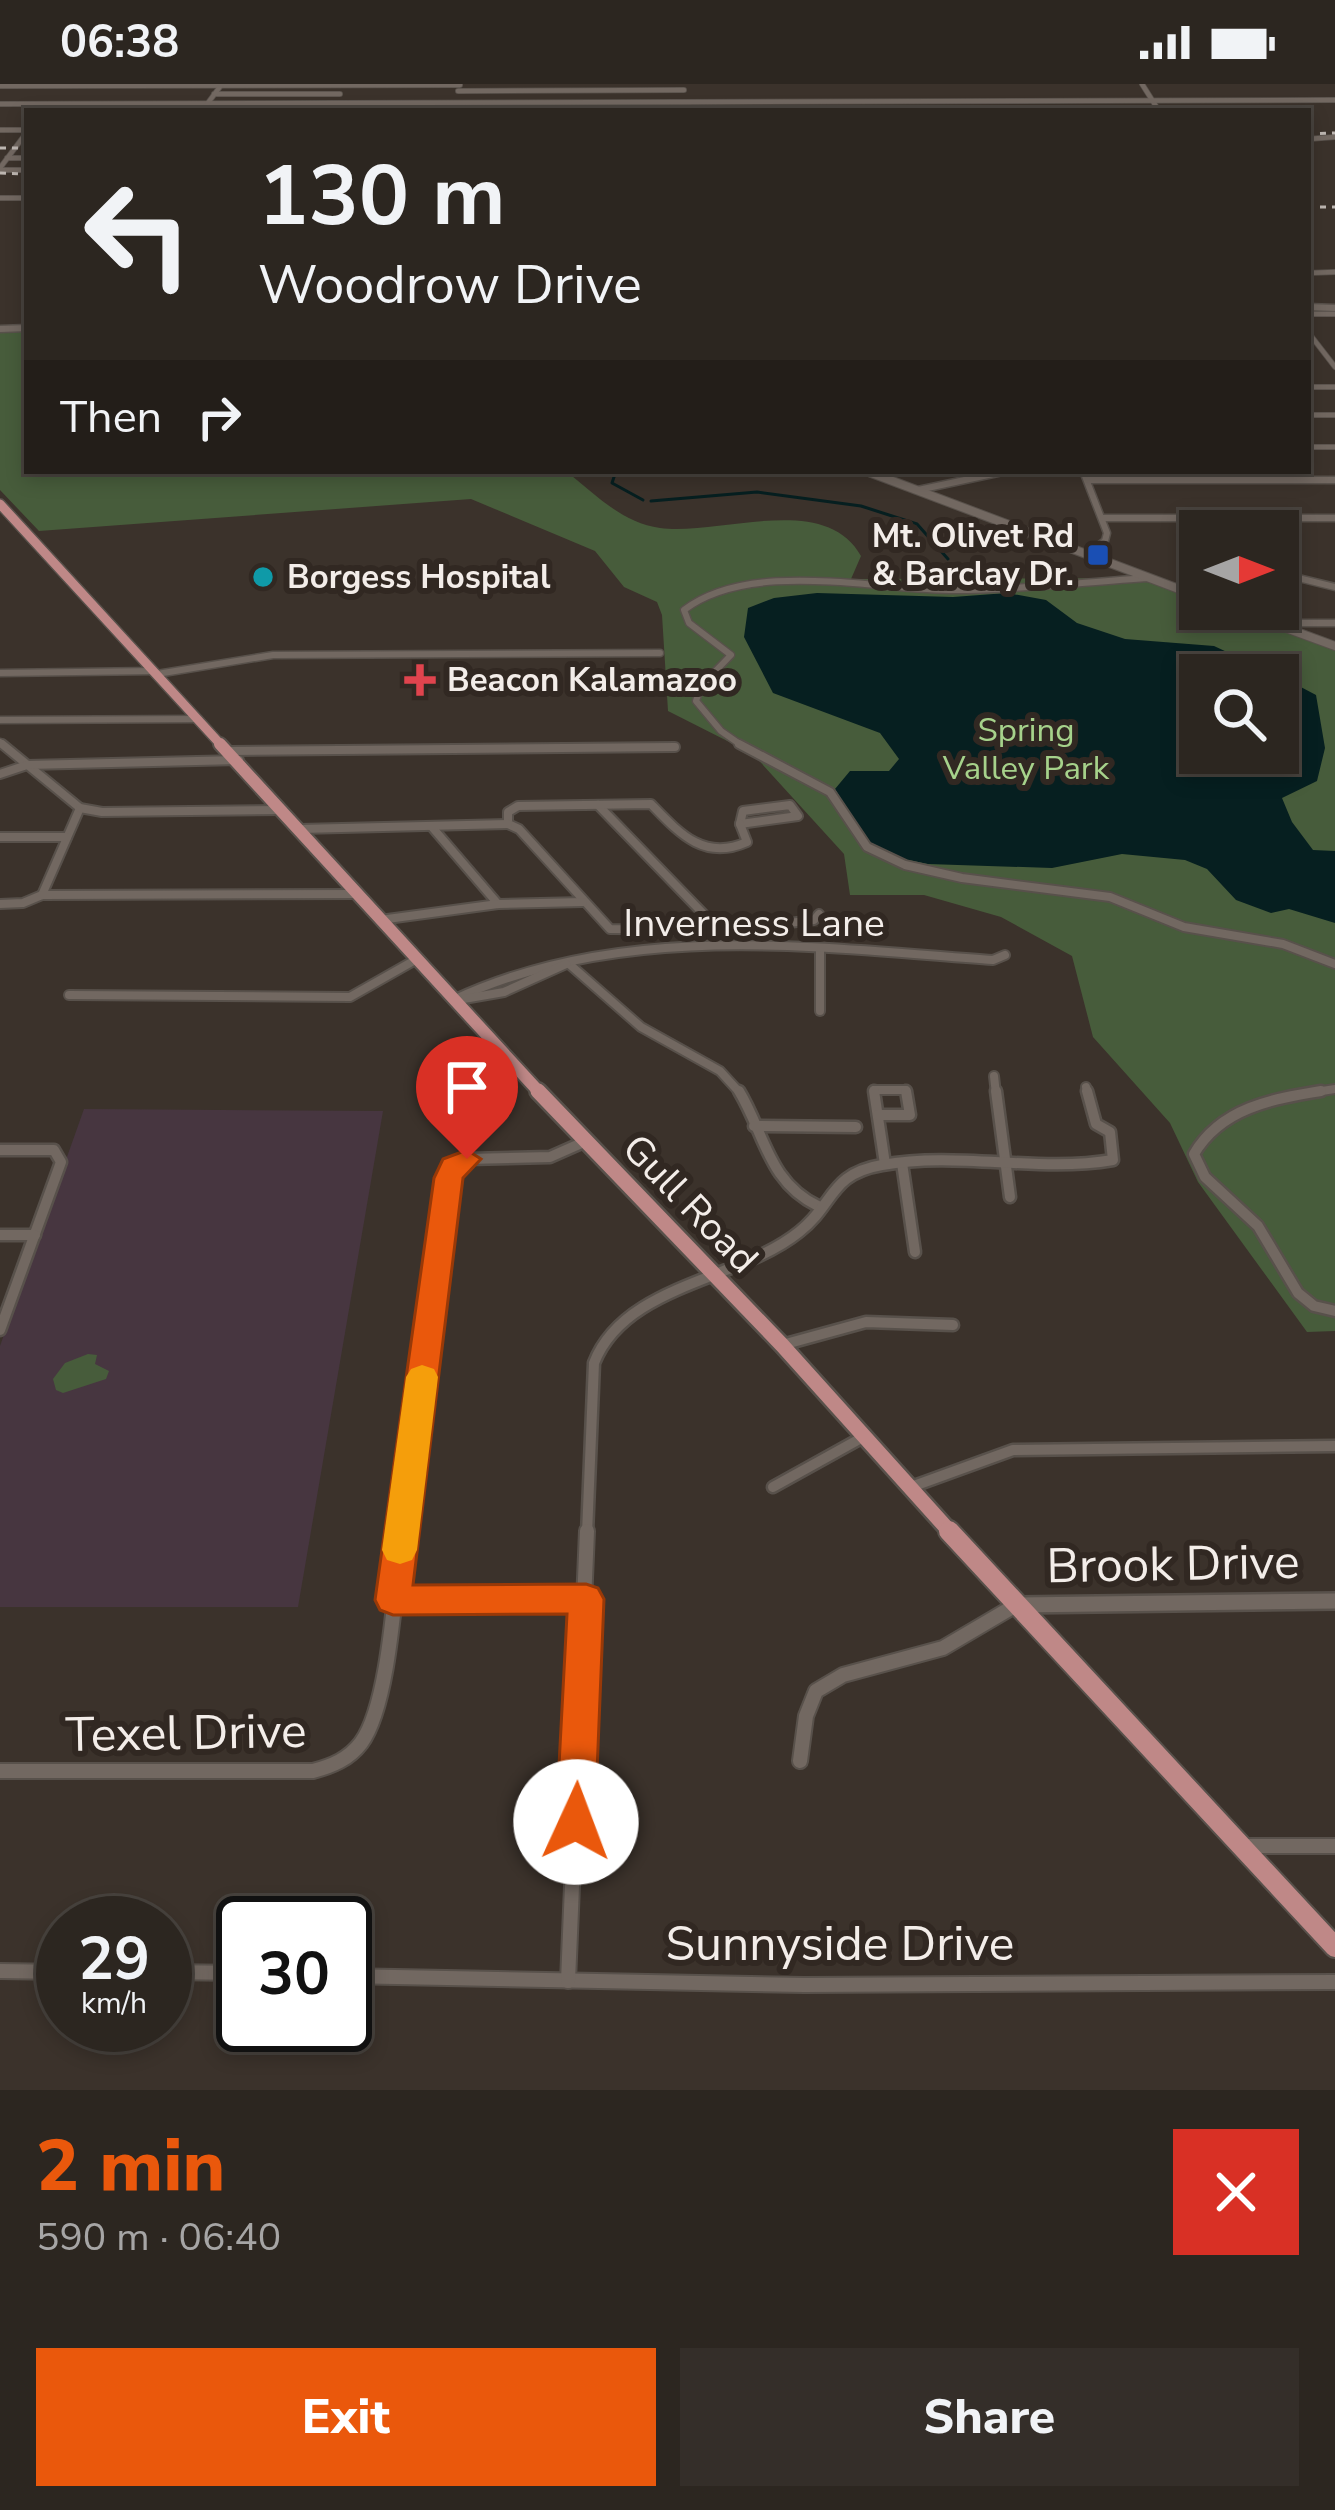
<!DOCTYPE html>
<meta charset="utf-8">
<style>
:root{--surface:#2c2620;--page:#342e29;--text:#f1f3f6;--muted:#a6a5a5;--line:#48433e;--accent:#ea580c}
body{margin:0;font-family:"Nunito Sans",sans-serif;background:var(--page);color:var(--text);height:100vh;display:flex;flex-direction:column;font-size:45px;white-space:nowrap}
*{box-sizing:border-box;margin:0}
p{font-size:39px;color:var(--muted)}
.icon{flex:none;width:66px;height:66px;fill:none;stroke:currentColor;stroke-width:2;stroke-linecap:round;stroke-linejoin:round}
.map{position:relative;height:2006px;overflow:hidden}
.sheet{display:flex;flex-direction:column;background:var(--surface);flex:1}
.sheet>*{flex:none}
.top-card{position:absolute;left:24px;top:24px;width:1287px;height:366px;border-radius:0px;box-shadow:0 6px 18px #0003,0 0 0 3px var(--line);background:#2c2620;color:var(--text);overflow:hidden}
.needle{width:78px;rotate:90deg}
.controls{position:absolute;left:1179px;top:426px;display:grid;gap:24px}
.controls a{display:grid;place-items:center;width:120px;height:120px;border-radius:0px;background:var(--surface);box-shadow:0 6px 18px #0003,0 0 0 3px var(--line);font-size:60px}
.speed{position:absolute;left:36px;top:1812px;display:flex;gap:24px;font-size:60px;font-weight:700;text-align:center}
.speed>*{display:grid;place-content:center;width:156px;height:156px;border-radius:50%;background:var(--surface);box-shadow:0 6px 18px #0003,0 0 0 3px var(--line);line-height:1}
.speed small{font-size:30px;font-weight:400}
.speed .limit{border:6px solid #111;border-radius:18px;background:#fff;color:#111}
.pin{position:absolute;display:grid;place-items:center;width:102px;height:102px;color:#fff;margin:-123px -51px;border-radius:50% 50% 50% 0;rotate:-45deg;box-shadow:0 0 12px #0007}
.pin .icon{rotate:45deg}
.me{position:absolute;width:132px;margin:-66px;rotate:2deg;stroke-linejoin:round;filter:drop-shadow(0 0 9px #0008)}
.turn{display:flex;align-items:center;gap:42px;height:252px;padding:0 36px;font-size:54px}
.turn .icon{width:156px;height:156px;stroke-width:2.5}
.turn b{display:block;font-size:84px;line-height:102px}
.then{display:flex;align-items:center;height:114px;padding:0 36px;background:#0003;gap:24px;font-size:45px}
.round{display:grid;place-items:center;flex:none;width:126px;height:126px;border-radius:0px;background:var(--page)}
.headline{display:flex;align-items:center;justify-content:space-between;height:204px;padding:0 36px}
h1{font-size:72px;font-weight:800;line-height:90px;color:var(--accent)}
.action{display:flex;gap:24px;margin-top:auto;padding:24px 36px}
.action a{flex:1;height:138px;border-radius:0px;background:var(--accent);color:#fff;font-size:48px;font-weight:800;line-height:138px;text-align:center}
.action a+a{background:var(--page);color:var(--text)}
.status{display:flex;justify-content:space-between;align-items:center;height:84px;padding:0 60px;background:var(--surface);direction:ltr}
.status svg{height:33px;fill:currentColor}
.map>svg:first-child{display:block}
</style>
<div class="status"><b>06:38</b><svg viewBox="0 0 49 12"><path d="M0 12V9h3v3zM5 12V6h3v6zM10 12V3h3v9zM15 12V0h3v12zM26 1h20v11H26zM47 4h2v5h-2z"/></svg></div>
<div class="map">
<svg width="1335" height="2006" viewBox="0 0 1335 2006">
<rect width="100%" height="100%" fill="#3b322b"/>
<path fill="#473640" d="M 84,1025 L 383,1027 L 298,1523 L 0,1523 L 0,1262 Z"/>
<g fill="#475c3b" fill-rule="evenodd">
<path d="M 27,246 L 27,387 L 566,387 C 595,410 622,439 660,444 C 720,452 825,407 861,472 L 851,495 L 1149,494 L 1200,512 L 1200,525 L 1234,525 L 1335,562 L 1335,1247 L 1307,1248 L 1198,1098 L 1170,1039 L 1093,953 L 1072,872 L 1001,833 L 924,811 L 850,811 L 844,770 L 753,670 L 668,627 L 662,531 L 657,518 L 624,503 L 595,467 L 471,415 L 39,447 L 0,406 L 0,247 ZM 1200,591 L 1278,591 L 1278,669 L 1200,669 Z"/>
<path d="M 88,1270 L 97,1271 L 95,1280 L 109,1287 L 106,1295 L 63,1309 L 56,1306 L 53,1295 L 65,1279 Z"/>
</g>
<path fill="#061f20" d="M 817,509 L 953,513 L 1007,509 L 1046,516 L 1077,539 L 1125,555 L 1214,562 L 1277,591 L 1200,591 L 1200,669 L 1278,669 L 1278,591 L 1316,611 L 1325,664 L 1317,697 L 1282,714 L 1292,738 L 1313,766 L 1335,767 L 1335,839 L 1289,825 L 1271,829 L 1236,816 L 1207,785 L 1185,776 L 1122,770 L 1052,784 L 928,780 L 899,774 L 868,758 L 835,705 L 850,687 L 889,687 L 899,675 L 880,649 L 773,609 L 744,553 L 748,524 L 774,514 Z"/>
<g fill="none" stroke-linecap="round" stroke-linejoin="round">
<g stroke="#061f20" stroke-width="3">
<path d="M 615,390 L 612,399 L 643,416"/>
<path d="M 651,417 L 757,408 L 861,422 L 917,440 L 948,475"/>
</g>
<defs>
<g id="minor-far4">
<path d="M 1142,0 L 1159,27"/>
<path d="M 0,2 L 460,1"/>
<path d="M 458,7 L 684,6"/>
<path d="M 214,10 L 340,10"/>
<path d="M 0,20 L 1335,16"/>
<path d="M 0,46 L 27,46"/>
<path d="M 1308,55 L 1335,53"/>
<path d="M 7,74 L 27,74"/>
<path d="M 0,84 L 27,48"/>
<path d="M 0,86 L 27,86"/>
<path d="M 0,114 L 27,114"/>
<path d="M 1308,189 L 1335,188"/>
<path d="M 1308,230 L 1335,230"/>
<path d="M 1308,248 L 1335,283"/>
<path d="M 1308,303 L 1335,303"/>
<path d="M 1308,331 L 1335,331"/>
<path d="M 1308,363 L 1335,363"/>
<path d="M 999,389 L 1007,387"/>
</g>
<g id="minor-far3">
<path d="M 1083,387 L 1107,449 L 1105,457 L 1087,470"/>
<path d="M 1088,396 L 1335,396"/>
<path d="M 918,406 L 1007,387"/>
<path d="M 1103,434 L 1335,434"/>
<path d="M 1278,473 L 1283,471"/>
<path d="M 1278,489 L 1335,503"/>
<path d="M 1272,539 L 1335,539"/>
<path d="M 0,589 L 154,587"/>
<path d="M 157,590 L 273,571 L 660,569"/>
<path d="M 0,636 L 199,635"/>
<path d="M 0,658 L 6,663"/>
<path d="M 744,663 L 721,647 L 696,617 L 701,602 L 731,571 L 689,539 L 684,526 C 751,475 874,506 955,506 C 1019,506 1085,498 1149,494"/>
</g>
<g id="minor-far2">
<path d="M 2,660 L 80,724 L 42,811"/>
<path d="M 739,660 L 830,708 L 867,763 L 905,781 L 962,794 L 1110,813 L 1184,843 L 1283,860 L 1335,880"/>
<path d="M 231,667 L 675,663"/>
<path d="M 0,690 L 27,681 L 239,676"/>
<path d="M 598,721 L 719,846"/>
<path d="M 790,721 L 798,732 L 740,740 L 743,727 Z"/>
<path d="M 80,724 L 102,728 L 283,726"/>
<path d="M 508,740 L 508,728 L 518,722 L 651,720 C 680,750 704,777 747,758 L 740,740"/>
<path d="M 508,740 L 519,745 L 610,845 L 731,846 L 814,836 L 819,830"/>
<path d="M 432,743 L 498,820"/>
<path d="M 300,745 L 508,740"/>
<path d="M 0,753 L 67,753"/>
<path d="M 0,820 L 23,819 L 42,811 L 358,810"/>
<path d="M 380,836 L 498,820 L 583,818"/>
<path d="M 820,866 L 820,927"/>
<path d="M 568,879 L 641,943 L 720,987 L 741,1010"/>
<path d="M 69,911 L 350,913 L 417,875"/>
<path d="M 453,916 C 620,837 814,863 993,876 L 1005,871"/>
<path d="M 458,916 L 504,908 L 566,880"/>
<path d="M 994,992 L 996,1010"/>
<path d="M 1086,1003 L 1088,1010"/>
<path d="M 875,1010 L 874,1006 L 906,1006 L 907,1010"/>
<path d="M 1303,1010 L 1335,1005"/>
</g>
<g id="minor-far1">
<path d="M 739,1007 C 765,1050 768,1098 818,1122"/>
<path d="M 874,1007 L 885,1080"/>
<path d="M 996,1007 L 1010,1113"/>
<path d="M 1321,1007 C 1272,1015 1221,1024 1194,1070 L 1205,1093 L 1258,1142 L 1298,1209 L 1314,1222 L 1335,1227"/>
<path d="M 878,1031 L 910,1031 L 906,1007"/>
<path d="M 754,1042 L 856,1043"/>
<path d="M 0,1066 L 54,1066 L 61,1078 L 0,1246"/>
<path d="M 902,1079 L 915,1168"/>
<path d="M 0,1151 L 35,1151"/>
<path d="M 782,1261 L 866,1238 L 953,1241"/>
<path d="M 773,1403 L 865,1352"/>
<path d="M 911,1403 L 1013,1366 L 1335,1362"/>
<path d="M 401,1450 L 451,1086 L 467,1075 L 550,1073 L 584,1058"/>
<path d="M 587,1450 L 594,1279 C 625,1200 738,1197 799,1148 C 835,1120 829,1090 882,1081 C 959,1067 1037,1089 1113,1076 L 1110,1048 L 1096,1040 L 1087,1007"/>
</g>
<g id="minor">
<path d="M 393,1516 L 586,1515"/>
<path d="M 800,1677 L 806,1632 L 816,1607 L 843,1591 L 943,1564 L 1016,1521"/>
<path d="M 0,1687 L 313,1687 C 332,1682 349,1675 361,1659 C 390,1620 395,1499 402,1447"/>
<path d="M 1246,1762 L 1335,1762"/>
<path d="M 0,1887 L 63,1888"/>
<path d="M 165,1888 L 243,1889"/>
<path d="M 345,1892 L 804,1901 L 1335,1898"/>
<path d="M 568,1897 L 587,1447"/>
</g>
<path id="tertiary-far3" d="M 202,27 L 222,0"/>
<g id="tertiary-far2">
<path d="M 1308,223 L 1335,224"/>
<path d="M 0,245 L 27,244"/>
<path d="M 866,387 L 870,389"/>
</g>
<g id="tertiary-far1">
<path d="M 866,387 L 1200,513"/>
<path d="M 1234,525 L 1335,562"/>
</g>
<path id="tertiary" d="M 1019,1521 L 1335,1517"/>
<path id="primary-far3" d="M 0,420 L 223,663"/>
<path id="primary-far2" d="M 220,660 L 541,1010"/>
<path id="primary-far1" d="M 538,1007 L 782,1261 L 952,1450"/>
<path id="primary" d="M 949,1447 L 1335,1863"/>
</defs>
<use href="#minor-far4" stroke="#58514b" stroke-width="6"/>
<use href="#minor-far3" stroke="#58514b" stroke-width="9"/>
<use href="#minor-far2" stroke="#58514b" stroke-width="12"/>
<use href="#minor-far1" stroke="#58514b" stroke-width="15"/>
<use href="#minor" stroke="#58514b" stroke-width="18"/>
<use href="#tertiary-far3" stroke="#58514b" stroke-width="6"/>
<use href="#tertiary-far2" stroke="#58514b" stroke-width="9"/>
<use href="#tertiary-far1" stroke="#58514b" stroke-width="10"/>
<use href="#tertiary" stroke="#58514b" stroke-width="20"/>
<use href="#primary-far3" stroke="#58514b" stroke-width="12"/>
<use href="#primary-far2" stroke="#58514b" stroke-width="16"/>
<use href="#primary-far1" stroke="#58514b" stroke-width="20"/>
<use href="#primary" stroke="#58514b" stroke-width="24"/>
<use href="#minor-far4" stroke="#726861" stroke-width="4.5"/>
<use href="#minor-far3" stroke="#726861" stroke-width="6"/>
<use href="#minor-far2" stroke="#726861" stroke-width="8"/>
<use href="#minor-far1" stroke="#726861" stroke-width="10"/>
<use href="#minor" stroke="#726861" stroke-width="14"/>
<use href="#tertiary-far3" stroke="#726861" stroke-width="4.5"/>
<use href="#tertiary-far2" stroke="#726861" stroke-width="6"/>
<use href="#tertiary-far1" stroke="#726861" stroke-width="8"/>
<use href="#tertiary" stroke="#726861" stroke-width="15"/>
<use href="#primary-far3" stroke="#bf8887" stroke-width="9"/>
<use href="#primary-far2" stroke="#bf8887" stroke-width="12"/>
<use href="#primary-far1" stroke="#bf8887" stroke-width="15"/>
<use href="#primary" stroke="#bf8887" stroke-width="20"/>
<g stroke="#bdb6b1" stroke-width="3" stroke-dasharray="6 6" stroke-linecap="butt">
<path d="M 1308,50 L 1335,49"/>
<path d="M 0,64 L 27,64"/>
<path d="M 0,89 L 27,90"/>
<path d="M 1308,123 L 1335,123"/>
</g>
</g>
<path fill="#ea580c" stroke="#983908" stroke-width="3" d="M 467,1066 L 481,1075 L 463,1094 L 413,1501 L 586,1500 L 598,1504 L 604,1515 L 595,1738 L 590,1751 L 576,1756 L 562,1751 L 556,1738 L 567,1530 L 393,1531 L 380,1526 L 375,1516 L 434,1094 L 443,1075 Z"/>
<path fill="#f59e0b" d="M 422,1281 L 434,1285 L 438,1293 L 417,1466 L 412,1476 L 400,1480 L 387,1476 L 382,1466 L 406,1293 L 411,1285 Z"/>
<rect fill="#1a4fb4" stroke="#312822" stroke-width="4.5" x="1086" y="459" width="24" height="24" rx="6"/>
<circle fill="#0f9aa8" stroke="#312822" stroke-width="4.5" cx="263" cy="493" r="12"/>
<path fill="#e0444e" stroke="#312822" stroke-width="4.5" d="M414 578h12v12h12v12h-12v12h-12v-12h-12v-12h12z"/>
<g text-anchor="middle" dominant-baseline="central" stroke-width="12" stroke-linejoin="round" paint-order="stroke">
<g font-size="33" font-weight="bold" fill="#f3ede9" stroke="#312822" text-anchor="start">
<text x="1074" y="452" text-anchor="end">Mt. Olivet Rd<tspan x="1074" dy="38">&amp; Barclay Dr.</tspan></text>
<text x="287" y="493">Borgess Hospital</text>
<text x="447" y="596">Beacon Kalamazoo</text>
</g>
<g font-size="33" fill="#a6d28b" stroke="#312822">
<text x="1026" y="646">Spring<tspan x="1026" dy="38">Valley Park</tspan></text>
</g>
<g font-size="39" fill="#f3ede9" stroke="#312822">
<text x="754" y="839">Inverness Lane</text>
<text transform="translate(690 1120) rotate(46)">Gull Road</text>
</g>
<g font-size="48" fill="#f3ede9" stroke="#312822">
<text transform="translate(1173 1480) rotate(-1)">Brook Drive</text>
<text transform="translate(186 1649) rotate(-1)">Texel Drive</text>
<text x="840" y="1860">Sunnyside Drive</text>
</g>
</g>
</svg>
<div class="controls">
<a><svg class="needle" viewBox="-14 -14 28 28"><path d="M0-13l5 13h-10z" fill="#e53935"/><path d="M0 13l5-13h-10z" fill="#a6a5a5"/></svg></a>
<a><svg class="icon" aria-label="search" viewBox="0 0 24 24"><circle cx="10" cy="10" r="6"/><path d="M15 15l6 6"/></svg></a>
</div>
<div class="speed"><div>29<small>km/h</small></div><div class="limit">30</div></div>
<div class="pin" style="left:467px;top:1075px;background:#d93025"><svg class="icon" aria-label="arrive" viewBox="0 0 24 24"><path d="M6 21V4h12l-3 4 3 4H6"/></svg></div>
<svg class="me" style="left:576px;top:1738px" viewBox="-20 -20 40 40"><circle r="19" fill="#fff"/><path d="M0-13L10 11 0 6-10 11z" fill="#ea580c"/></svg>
<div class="top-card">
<div class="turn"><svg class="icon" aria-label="left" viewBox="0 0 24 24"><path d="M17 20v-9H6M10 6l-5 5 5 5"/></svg><div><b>130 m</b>Woodrow Drive</div></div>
<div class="then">Then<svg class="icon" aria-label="right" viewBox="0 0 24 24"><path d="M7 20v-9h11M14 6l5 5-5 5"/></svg></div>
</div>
</div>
<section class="sheet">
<div class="headline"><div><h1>2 min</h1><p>590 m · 06:40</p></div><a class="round" style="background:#d93025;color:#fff"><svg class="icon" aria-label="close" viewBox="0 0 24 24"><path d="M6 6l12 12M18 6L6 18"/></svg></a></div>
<div class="action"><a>Exit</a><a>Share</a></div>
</section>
